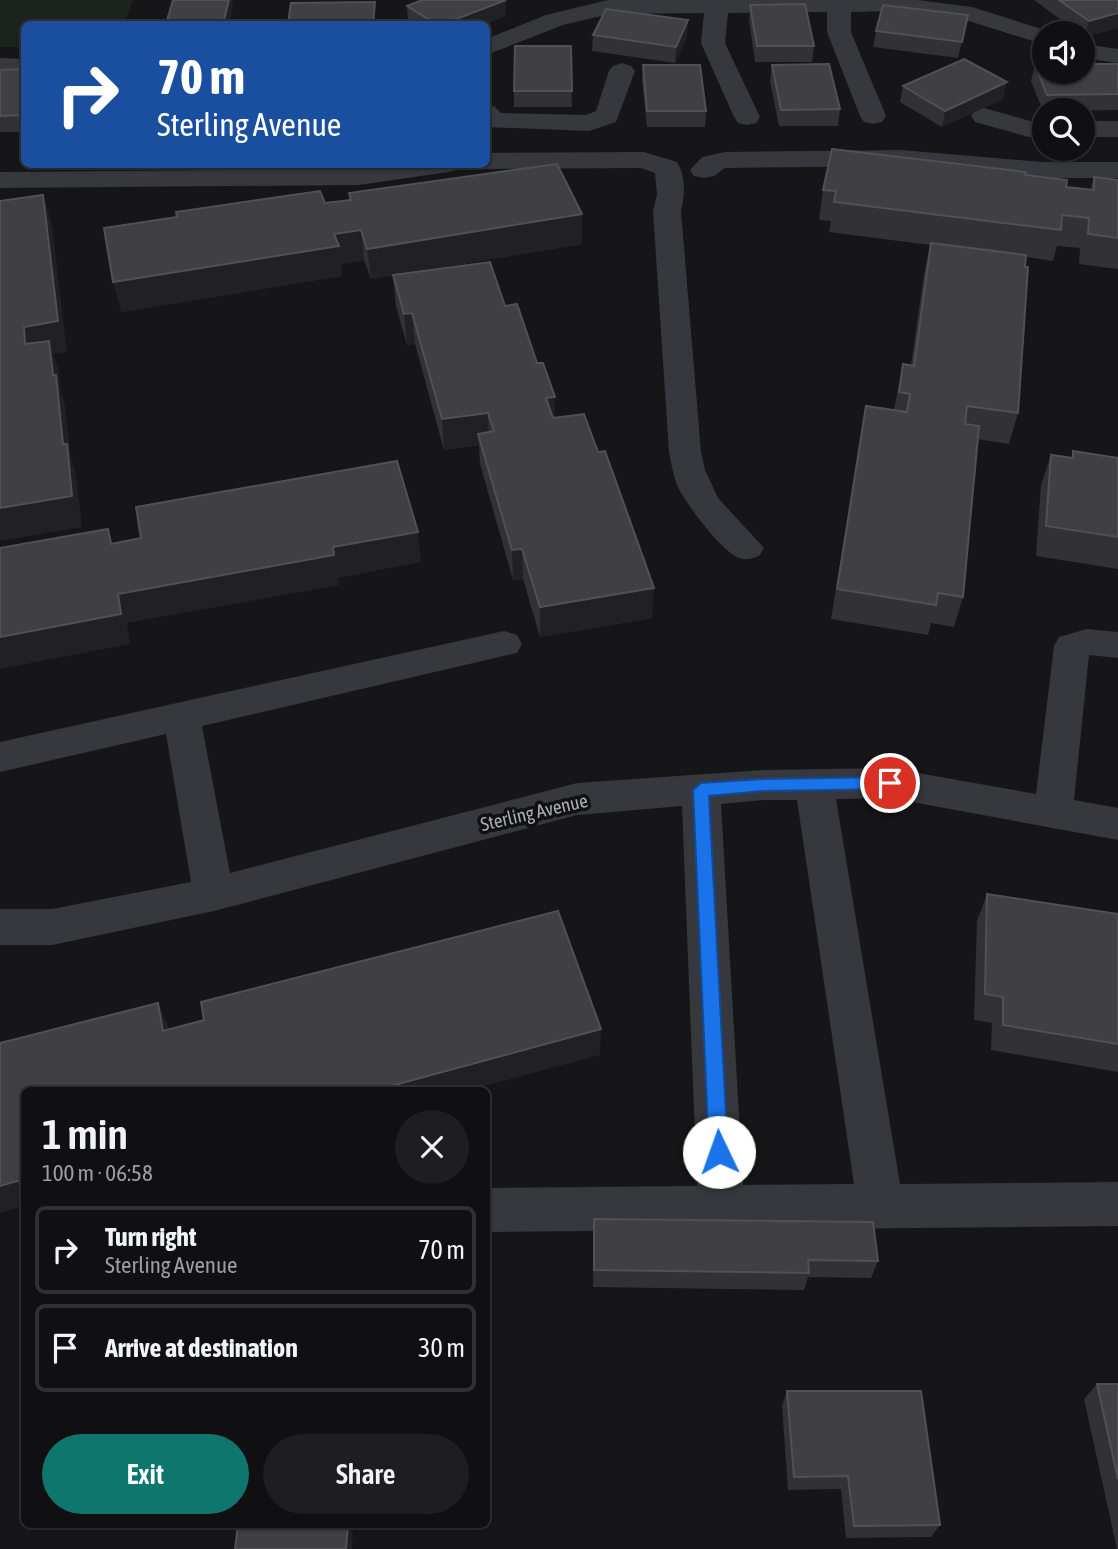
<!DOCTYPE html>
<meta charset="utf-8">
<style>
:root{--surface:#101012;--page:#1e1e20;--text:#f1f3f6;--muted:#9c9d9f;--line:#303032;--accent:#0f766e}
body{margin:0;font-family:"Asap Condensed",sans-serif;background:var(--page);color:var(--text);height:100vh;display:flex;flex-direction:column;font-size:26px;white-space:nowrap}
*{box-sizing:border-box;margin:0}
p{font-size:23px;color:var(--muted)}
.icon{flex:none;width:38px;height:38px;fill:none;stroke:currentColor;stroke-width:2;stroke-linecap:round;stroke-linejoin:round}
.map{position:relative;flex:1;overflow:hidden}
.drawer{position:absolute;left:21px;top:1087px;width:469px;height:441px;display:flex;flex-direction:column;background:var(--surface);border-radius:10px;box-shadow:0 2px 5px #0004,0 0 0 2px var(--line)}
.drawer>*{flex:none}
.guide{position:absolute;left:21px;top:21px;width:469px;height:147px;border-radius:10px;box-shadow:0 2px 5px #0004,0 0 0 2px var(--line);background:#1a4fa0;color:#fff;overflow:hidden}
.fabs{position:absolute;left:1032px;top:21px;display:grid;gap:14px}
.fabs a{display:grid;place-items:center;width:63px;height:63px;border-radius:50%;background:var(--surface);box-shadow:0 2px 5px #0004,0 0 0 2px var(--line);font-size:35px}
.pin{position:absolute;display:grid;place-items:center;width:60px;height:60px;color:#fff;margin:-30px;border:4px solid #fff;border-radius:50%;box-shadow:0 2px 7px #0007}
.me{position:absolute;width:77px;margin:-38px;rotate:357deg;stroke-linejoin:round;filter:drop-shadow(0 0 5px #0008)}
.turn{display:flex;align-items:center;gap:24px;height:147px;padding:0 21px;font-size:32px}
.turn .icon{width:91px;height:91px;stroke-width:2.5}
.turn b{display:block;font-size:49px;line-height:60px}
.round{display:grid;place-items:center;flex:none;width:74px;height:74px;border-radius:37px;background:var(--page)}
.summary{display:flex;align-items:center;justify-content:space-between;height:119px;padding:0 21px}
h1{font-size:42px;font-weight:600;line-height:52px}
.action{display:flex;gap:14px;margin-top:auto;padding:14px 21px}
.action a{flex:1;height:80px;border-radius:42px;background:var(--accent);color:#fff;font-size:28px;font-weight:600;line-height:80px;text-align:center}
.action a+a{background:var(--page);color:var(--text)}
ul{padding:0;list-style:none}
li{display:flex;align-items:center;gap:21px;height:88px;margin:0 14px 10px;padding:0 7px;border:4px solid var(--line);border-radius:10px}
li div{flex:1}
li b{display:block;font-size:26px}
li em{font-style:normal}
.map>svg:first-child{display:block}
</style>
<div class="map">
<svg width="1118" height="1549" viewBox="0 0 1118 1549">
<rect width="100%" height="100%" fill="#161618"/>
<path fill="#1c231d" d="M 0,0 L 133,0 L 124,24 L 24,24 L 24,47 L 0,47 Z"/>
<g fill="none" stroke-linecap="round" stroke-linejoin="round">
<g fill="#37383d" fill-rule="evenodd">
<path d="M 608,0 L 918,0 L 972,7 L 1054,33 L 1045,33 L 1045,45 L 969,21 L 893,11 L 851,12 L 851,32 L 886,116 L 882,122 L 873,124 L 864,122 L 860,116 L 827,32 L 827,12 L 728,13 L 725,43 L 760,117 L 756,123 L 747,125 L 738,123 L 734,117 L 701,43 L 704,13 L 609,14 L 563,25 L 486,55 L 486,39 L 546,15 Z"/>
<path d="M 1083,44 L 1118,49 L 1118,63 L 1083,58 Z"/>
<path d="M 0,58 L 24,59 L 24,73 L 0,74 Z"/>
<path d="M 622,63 L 631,66 L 635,71 L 616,122 L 589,131 L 486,127 L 486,104 L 495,107 L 501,113 L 586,115 L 596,111 L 609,71 L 613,66 Z"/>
<path d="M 984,108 L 1030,121 L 1045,121 L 1045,137 L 1029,137 L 975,122 L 971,116 L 975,110 Z"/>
<rect x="1083" y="121" width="35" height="16"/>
<path d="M 901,150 L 1043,162 L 1118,162 L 1118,178 L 1043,178 L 901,166 L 725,168 L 714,176 L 704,178 L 694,176 L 690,170 L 702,157 L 725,152 Z"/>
<path d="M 644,152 L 677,162 C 686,176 685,195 681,211 L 701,452 L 705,470 L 718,498 L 764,548 L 759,556 C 751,559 745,561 737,557 C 720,549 685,503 677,485 C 673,474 671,463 669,452 L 653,211 L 657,195 L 655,173 L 641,168 L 486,169 L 475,164 L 486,164 L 486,153 Z"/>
<path d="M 389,164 L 461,164 L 458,170 L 448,172 L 359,185 L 0,188 L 0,172 L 359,169 Z"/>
<path d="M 1087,629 L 1118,632 L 1118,658 L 1089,655 L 1074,800 L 1118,808 L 1118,840 L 890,798 L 836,799 L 900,1184 L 1118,1182 L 1118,1226 L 486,1232 L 486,1188 L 697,1186 L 682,806 L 577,815 L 214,911 L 52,945 L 0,945 L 0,909 L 52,909 L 191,882 L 166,734 L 0,772 L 0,742 L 504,631 L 517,635 L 522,644 L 517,653 L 202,726 L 230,873 L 577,783 L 763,770 L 890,768 L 1036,794 L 1054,646 L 1059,637 ZM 763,800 L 797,800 L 854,1184 L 743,1185 L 721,804 Z"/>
</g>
</g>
<g fill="#323236">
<path d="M 1034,0 L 1118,0 L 1118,28 L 1084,37 L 1083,33 L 1079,33 Z"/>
<path d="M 750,5 L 814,46 L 812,62 L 755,62 L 749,20 Z"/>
<path d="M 407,6 L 506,16 L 485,24 L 413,24 L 408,21 Z"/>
<path d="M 968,15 L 958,58 L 873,47 L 876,31 Z"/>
<path d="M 593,35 L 687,36 L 675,63 L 592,51 Z"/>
<path d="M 571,46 L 572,107 L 514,107 L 514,91 Z"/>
<path d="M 1118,64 L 1118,110 L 1043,111 L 1031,81 L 1035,65 Z"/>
<path d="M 643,65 L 706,111 L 705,127 L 647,127 L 642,81 Z"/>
<path d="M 772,65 L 840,109 L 838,126 L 779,126 L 770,81 Z"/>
<path d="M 24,69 L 24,132 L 0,132 L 0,70 Z"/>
<path d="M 903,86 L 1003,99 L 942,127 L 900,102 Z"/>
<path d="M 1025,175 L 1066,187 L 1090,190 L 1094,177 L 1118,180 L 1118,269 L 1079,264 L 1080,248 L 1057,246 L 1053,261 L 1026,257 L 1018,413 L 1009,444 L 977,439 L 963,597 L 954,627 L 931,623 L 928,635 L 831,619 L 866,406 L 894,410 L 903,364 L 911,365 L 924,274 L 930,245 L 829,232 L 831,221 L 819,220 L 823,190 Z"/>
<path d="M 349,193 L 582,244 L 371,279 L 364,260 L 341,264 L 342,276 L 121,312 L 325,203 L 349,200 Z"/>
<path d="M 393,275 L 505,306 L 537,363 L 555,397 L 555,418 L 652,618 L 540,637 L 523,579 L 513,580 L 480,464 L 479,445 L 444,450 L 415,344 L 407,345 L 396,306 Z"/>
<path d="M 1073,451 L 1118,458 L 1118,569 L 1036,556 L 1041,485 L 1051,455 L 1071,458 Z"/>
<path d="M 987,894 L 1118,914 L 1118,1072 L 991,1050 L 992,1023 L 974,1020 L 977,921 Z"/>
<path d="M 594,1219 L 878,1261 L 871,1278 L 808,1277 L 804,1290 L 593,1287 Z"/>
<path d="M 1097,1384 L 1118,1384 L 1118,1549 L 1117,1549 L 1084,1399 Z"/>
<path d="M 787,1391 L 940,1525 L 931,1537 L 846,1538 L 841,1489 L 788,1490 L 782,1406 Z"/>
</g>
<g fill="#212124">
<path d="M 229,0 L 232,0 L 233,7 L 229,24 L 223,24 Z"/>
<path d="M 506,0 L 506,16 L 485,24 L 443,24 Z"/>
<path d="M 375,2 L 376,24 L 373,24 Z"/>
<path d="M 1118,13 L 1118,28 L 1084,37 L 1089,21 Z"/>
<path d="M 688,20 L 687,36 L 675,63 L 676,47 Z"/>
<path d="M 1007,82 L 1003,99 L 942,127 L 945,111 Z"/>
<path d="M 43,195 L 52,225 L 67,352 L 53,354 L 59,371 L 61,391 L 65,405 L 71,457 L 76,474 L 82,527 L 0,541 L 0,508 L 25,344 L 24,327 Z"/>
<path d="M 582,214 L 582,244 L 371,279 L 367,249 Z"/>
<path d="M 361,230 L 364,260 L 341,264 L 342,276 L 121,312 L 113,282 L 334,234 Z"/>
<path d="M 412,313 L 415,344 L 407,345 L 404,314 Z"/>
<path d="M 555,397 L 555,427 L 546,398 Z"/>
<path d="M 488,413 L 489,443 L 478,434 L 479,445 L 444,450 L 442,419 Z"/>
<path d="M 418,532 L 421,562 L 338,578 L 339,585 L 127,623 L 130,644 L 0,669 L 0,637 L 118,594 L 333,547 Z"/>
<path d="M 522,549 L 523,579 L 513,580 L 512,550 Z"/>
<path d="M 654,588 L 652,618 L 540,637 L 540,607 Z"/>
<path d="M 158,1003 L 169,1028 L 173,1056 L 163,1031 Z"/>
<path d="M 601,1029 L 600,1055 L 470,1090 L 376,1090 Z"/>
<path d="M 24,1179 L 24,1206 L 0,1213 L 0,1186 Z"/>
<path d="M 348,1524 L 353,1524 L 352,1549 L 346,1549 Z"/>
</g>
<g fill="#3f3f44" stroke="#4f5156" stroke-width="2">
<path d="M 173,0 L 229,0 L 223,24 L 166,24 Z"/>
<path d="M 422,0 L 506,0 L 443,24 L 436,24 L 407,6 Z"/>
<path d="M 1059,0 L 1118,0 L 1118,13 L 1089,21 Z"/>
<path d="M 375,2 L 373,24 L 288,24 L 291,3 Z"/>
<path d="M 805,4 L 814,46 L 757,46 L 750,5 Z"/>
<path d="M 883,5 L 968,15 L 962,42 L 876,31 Z"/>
<path d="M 606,9 L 688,20 L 676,47 L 593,35 Z"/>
<path d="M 515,46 L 571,46 L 572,91 L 514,91 Z"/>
<path d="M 964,59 L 1007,82 L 945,111 L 903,86 Z"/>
<path d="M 829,64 L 840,109 L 781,110 L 772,65 Z"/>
<path d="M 1045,64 L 1045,72 L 1083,72 L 1083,64 L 1118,64 L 1118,94 L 1047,95 L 1035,65 Z"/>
<path d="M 643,65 L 700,65 L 706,111 L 647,111 Z"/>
<path d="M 24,69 L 24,115 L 0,116 L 0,70 Z"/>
<path d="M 832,149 L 1026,172 L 1025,175 L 1067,180 L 1066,187 L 1094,190 L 1094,177 L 1118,180 L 1118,238 L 1088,234 L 1089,218 L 1062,215 L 1061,230 L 834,202 L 836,191 L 823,190 Z"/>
<path d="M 557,164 L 582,214 L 367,249 L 361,230 L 334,234 L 339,246 L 113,282 L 104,228 L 177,217 L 176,212 L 320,191 L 325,203 L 351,200 L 349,193 Z"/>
<path d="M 43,195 L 58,321 L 24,327 L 25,344 L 49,341 L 53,375 L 56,375 L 63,444 L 67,444 L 72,496 L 0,508 L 0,201 Z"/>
<path d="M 931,243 L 1026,255 L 1025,267 L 1028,267 L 1018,413 L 967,406 L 965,424 L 979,426 L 963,597 L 938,593 L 936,605 L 837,589 L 866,406 L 907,412 L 910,394 L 899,392 L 903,364 L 914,366 Z"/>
<path d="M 490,262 L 505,306 L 517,304 L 537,363 L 543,363 L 555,397 L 546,398 L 553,418 L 584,414 L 598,452 L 605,451 L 654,588 L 540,607 L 522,549 L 512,550 L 478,434 L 494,431 L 488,413 L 442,419 L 412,313 L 404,314 L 393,275 Z"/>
<path d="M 1073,451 L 1118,458 L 1118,537 L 1046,526 L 1051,455 L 1073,458 Z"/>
<path d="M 397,461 L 418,532 L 333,547 L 334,555 L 118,594 L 121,614 L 0,637 L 0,548 L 108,529 L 111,544 L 141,538 L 136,507 Z"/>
<path d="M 987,894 L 1118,914 L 1118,1044 L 1003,1025 L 1003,997 L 985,994 Z"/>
<path d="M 558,911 L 601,1029 L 376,1090 L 24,1090 L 24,1179 L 0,1186 L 0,1043 L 158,1003 L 163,1031 L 204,1020 L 201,1002 Z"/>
<path d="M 594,1219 L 873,1222 L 878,1261 L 808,1260 L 809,1273 L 594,1270 Z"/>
<path d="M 1097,1384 L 1118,1384 L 1118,1479 Z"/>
<path d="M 787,1391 L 921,1391 L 940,1525 L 854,1526 L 848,1476 L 794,1477 Z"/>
<path d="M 238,1524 L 348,1524 L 346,1549 L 235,1549 Z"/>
</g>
<path fill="#1a73e8" stroke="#114b97" stroke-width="2" d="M 890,777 L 898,783 L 890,789 L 763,791 L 709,796 L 728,1152 L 725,1159 L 719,1161 L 712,1159 L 709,1152 L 693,790 L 701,783 L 763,779 Z"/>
<g text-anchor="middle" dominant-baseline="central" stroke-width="7" stroke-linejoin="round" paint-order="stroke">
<g font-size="19" fill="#a8adb8" stroke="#111113">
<text transform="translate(534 812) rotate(-13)">Sterling Avenue</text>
</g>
</g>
</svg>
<div class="fabs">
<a><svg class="icon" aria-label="sound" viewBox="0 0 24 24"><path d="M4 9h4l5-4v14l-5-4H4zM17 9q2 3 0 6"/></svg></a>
<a><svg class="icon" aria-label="search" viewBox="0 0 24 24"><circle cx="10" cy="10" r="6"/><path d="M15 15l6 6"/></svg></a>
</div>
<div class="pin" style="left:890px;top:783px;background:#d93025"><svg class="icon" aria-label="arrive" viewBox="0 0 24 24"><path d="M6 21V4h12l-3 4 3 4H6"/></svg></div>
<svg class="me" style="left:719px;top:1152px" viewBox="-20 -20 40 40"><circle r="19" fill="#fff"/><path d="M0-13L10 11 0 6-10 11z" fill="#1a73e8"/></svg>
<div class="guide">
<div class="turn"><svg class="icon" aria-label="right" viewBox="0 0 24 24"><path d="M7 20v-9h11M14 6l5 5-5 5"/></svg><div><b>70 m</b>Sterling Avenue</div></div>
</div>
<section class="drawer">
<div class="summary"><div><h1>1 min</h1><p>100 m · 06:58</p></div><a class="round"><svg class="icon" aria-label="close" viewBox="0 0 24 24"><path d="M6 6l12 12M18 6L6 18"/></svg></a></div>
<ul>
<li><svg class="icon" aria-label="right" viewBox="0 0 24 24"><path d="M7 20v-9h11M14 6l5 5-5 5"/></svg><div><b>Turn right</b><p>Sterling Avenue</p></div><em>70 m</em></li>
<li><svg class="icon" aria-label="arrive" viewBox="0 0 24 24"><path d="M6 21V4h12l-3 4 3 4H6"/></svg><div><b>Arrive at destination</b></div><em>30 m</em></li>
</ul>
<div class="action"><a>Exit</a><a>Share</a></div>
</section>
</div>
